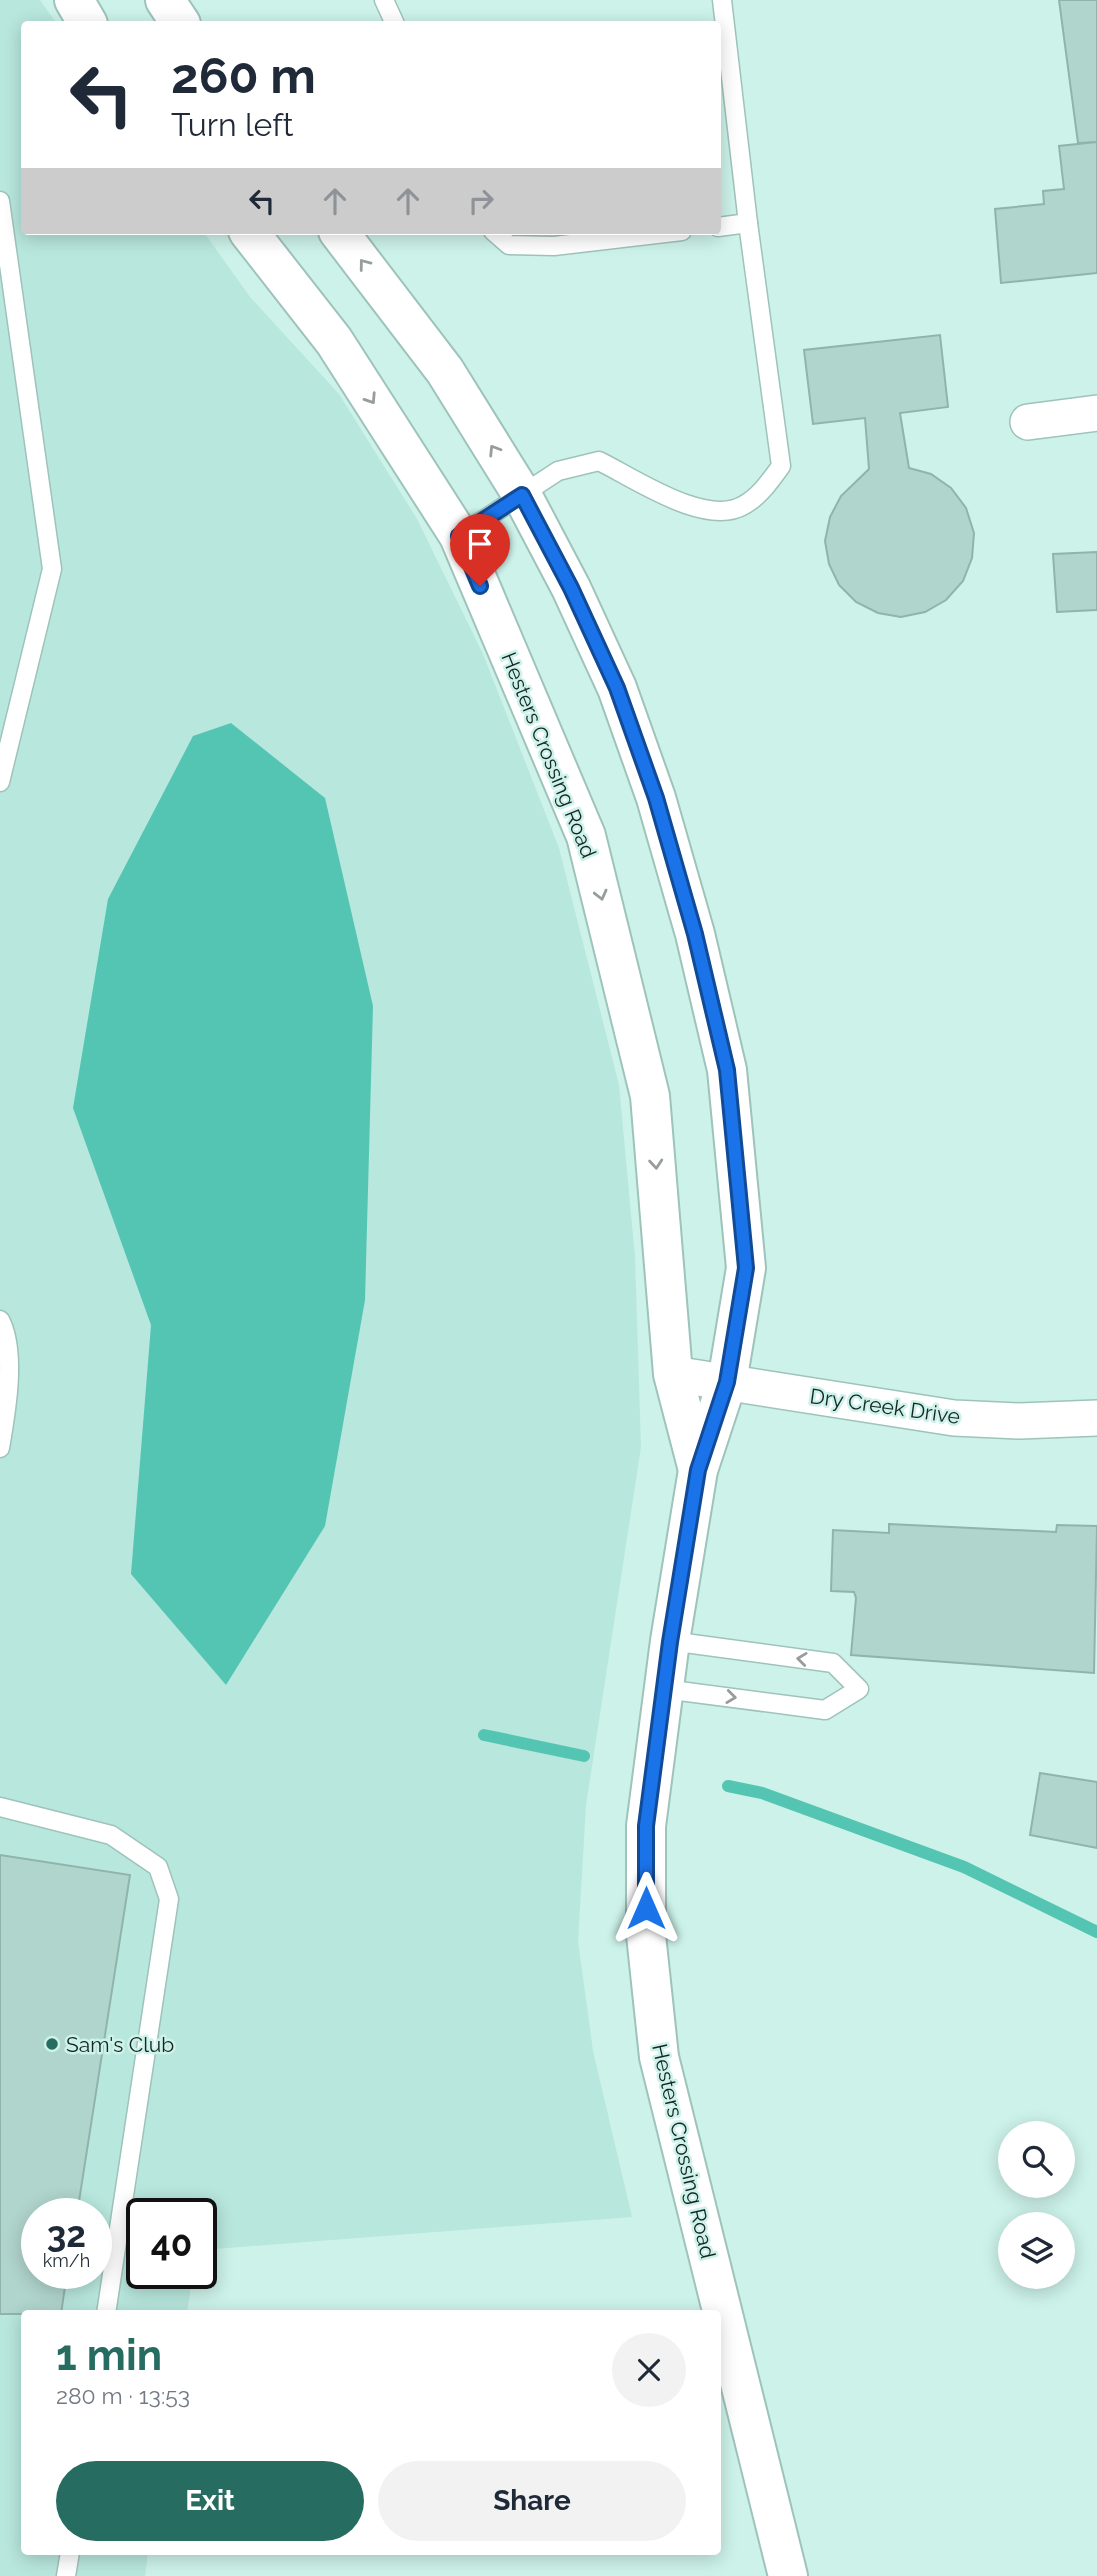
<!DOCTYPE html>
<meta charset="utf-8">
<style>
:root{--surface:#fff;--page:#f2f2f3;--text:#1f2937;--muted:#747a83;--accent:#266c61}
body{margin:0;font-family:Raleway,sans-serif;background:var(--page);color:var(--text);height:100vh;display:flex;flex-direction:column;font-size:26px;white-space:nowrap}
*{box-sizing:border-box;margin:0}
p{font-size:23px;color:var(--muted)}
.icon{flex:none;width:38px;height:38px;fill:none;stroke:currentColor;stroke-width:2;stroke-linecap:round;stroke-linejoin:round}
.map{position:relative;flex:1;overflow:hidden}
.panel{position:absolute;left:21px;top:2310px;width:700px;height:245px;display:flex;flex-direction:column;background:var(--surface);border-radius:7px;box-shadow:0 4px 18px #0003}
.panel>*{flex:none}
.banner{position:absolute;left:21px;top:21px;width:700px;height:214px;border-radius:7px;box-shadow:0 4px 18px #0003;background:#fff;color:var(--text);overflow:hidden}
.controls{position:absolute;left:998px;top:2121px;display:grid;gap:14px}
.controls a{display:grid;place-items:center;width:77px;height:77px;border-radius:50%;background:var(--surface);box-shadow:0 4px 18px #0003;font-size:35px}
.speed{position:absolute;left:21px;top:2198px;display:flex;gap:14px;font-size:35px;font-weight:700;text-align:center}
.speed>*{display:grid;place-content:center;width:91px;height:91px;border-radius:50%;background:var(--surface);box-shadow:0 4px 18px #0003;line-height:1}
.speed small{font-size:18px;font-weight:400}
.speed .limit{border:4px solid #111;border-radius:10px;background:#fff;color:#111}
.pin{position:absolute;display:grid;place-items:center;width:60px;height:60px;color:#fff;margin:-72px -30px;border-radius:50% 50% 50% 0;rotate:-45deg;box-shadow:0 0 7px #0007}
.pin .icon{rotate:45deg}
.me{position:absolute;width:77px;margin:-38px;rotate:0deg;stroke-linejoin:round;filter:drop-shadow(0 0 5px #0008)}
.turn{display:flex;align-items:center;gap:24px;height:147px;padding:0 35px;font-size:32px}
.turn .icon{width:91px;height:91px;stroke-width:2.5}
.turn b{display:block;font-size:49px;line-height:60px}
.lanes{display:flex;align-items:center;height:66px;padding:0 35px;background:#0003;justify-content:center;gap:35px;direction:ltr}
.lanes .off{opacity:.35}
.round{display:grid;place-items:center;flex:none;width:74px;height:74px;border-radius:37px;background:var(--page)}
.head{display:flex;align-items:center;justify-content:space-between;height:119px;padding:0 35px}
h1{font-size:42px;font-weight:700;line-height:52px;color:var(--accent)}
.button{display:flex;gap:14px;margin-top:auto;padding:14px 35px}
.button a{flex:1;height:80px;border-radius:42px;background:var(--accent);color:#fff;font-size:28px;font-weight:700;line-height:80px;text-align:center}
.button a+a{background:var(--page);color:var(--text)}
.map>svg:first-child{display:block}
</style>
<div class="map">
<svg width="1097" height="2576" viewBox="0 0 1097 2576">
<rect width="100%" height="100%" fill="#ccf2e9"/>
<path fill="#b8e7dd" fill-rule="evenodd" d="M 0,0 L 40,0 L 57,24 L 24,24 L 24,231 L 203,231 L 250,297 L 339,394 L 417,519 L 483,654 L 559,848 L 619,1085 L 635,1257 L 641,1447 L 586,1805 L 578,1941 L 593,2051 L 632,2217 L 201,2250 L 201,2214 L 142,2214 L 142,2273 L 193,2273 L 187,2313 L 24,2314 L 24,2552 L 148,2552 L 145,2576 L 0,2576 ZM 37,2214 L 96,2214 L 96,2273 L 37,2273 Z"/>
<path fill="#55c5b3" d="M 231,723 L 325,798 L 373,1006 L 365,1300 L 325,1526 L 226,1685 L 131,1574 L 151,1325 L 73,1108 L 108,899 L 193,736 Z"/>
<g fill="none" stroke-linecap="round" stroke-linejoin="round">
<g stroke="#55c5b3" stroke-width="12">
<path d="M 484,1735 L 584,1756"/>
<path d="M 728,1786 L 762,1793 L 964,1867 L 1097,1932"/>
</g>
</g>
<g fill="#b0d5cd" stroke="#90b4ac" stroke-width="2">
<path d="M 1059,0 L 1097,0 L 1097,142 L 1078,143 Z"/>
<path d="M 1097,142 L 1097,273 L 1001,283 L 995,209 L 1044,204 L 1043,191 L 1064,189 L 1059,146 Z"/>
<path d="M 940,335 L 948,407 L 900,413 L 909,468 L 931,474 L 951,488 L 966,508 L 974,533 L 972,558 L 963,581 L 946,600 L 925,612 L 901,617 L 878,613 L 856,602 L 839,585 L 829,564 L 825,541 L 830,517 L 841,496 L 869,469 L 865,418 L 813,424 L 804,350 Z"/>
<path d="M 1097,552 L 1097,610 L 1057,612 L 1053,554 Z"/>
<path d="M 889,1524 L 1056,1532 L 1057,1525 L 1097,1526 L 1094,1673 L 851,1655 L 856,1598 L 854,1592 L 831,1591 L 833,1530 L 889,1533 Z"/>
<path d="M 1040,1773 L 1097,1782 L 1097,1848 L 1030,1835 Z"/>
<path d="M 0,1855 L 130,1875 L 77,2214 L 37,2214 L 37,2273 L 67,2273 L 61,2314 L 0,2314 Z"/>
</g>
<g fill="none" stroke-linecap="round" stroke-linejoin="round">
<defs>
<g id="lane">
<path d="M 384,0 L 395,24"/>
<path d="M 722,0 L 748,223"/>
<path d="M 0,201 L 52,569 L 0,782"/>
<path d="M 493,231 L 509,245 L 554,246 L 682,231"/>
<path d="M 459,536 L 558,471 L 599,461 C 634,478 706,528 744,505 C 760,496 770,481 781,466 L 748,223 L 718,227"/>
<path d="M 0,1320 C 17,1352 6,1413 0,1448"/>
<path d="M 664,1689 L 825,1710 L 859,1689 L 833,1663 L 670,1641"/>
<path d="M 0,1807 L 111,1835 L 158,1867 L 169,1899 L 106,2314"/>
<path d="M 66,2576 L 70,2552"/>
</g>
<g id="street">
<path d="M 1028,422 L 1097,413"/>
<path d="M 673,1374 L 954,1418 L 1020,1421 L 1097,1418"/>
</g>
<g id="secondary">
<path d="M 74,0 L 88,24"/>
<path d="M 165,0 L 181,24"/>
<path d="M 248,231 L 334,341 L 459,536 L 586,836 L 650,1096 L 673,1374 L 698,1470"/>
<path d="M 338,231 L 445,371 L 522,495 L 571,588 L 617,688 L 656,798 L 695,934 L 727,1070 L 746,1268 L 727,1382 L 698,1470 L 670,1641 L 646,1826 L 646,1935 L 659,2057 L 788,2576"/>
</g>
</defs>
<use href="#lane" stroke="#9ec3bb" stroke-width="21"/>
<use href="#street" stroke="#9ec3bb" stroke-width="38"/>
<use href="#secondary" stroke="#9ec3bb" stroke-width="42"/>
<use href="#lane" stroke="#fff" stroke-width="18"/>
<use href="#street" stroke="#fff" stroke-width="35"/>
<use href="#secondary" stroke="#fff" stroke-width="38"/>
</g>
<defs><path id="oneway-chevron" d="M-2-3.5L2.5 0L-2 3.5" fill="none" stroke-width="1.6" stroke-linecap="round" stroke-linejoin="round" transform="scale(1.75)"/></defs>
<g stroke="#969d9c">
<use href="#oneway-chevron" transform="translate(364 264) rotate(-127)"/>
<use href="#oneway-chevron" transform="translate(371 399) rotate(57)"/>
<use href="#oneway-chevron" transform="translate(494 450) rotate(-122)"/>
<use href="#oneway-chevron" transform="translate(601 895) rotate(76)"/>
<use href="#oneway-chevron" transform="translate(656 1164) rotate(85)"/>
<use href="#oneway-chevron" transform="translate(802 1659) rotate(-173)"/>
<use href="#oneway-chevron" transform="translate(731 1697) rotate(7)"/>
</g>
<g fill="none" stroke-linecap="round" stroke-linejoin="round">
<defs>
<path id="route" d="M 480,586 L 459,536 L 522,495 L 571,588 L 617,688 L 656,798 L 695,934 L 727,1070 L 746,1268 L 727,1382 L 698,1470 L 670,1642 L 646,1826 L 646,1908"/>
</defs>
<use href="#route" stroke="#114b97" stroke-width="18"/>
<use href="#route" stroke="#1a73e8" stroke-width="12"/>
</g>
<circle fill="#266c61" stroke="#ccf2e9" stroke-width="2.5" cx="52" cy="2044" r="7"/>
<g text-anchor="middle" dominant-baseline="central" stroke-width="5" stroke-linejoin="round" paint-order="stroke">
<g font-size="21" fill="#162522" stroke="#ccf2e9">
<text transform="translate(549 755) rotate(68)">Hesters Crossing Road</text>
<text transform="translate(885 1406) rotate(8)">Dry Creek Drive</text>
<text transform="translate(684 2151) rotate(77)">Hesters Crossing Road</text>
</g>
<g font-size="21" fill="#162522" stroke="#ccf2e9" text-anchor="start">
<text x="66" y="2044">Sam's Club</text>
</g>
</g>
</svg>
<div class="controls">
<a><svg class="icon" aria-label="search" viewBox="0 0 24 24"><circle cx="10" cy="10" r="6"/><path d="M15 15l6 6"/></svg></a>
<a><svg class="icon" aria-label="layers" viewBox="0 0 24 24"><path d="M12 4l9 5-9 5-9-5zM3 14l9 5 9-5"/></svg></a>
</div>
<div class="speed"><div>32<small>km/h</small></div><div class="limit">40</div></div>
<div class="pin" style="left:480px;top:586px;background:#d93025"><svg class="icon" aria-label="arrive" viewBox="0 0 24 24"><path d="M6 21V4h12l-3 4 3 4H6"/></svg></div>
<svg class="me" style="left:646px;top:1908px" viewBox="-20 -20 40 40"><path d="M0-17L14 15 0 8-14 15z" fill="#1a73e8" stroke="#fff" stroke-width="4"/></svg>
<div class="banner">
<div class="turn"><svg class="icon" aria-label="left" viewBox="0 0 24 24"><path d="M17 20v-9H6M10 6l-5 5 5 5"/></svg><div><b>260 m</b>Turn left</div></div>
<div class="lanes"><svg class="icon" aria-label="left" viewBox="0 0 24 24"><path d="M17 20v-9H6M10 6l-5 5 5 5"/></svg><svg class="icon off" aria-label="ahead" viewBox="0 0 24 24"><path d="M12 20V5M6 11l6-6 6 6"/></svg><svg class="icon off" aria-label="ahead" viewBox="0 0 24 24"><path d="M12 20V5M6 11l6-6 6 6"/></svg><svg class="icon off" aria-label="right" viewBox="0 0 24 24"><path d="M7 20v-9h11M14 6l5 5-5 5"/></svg></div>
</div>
<section class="panel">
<div class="head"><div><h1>1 min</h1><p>280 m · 13:53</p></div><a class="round"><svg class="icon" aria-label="close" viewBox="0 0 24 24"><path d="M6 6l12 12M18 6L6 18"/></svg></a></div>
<div class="button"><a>Exit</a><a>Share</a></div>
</section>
</div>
